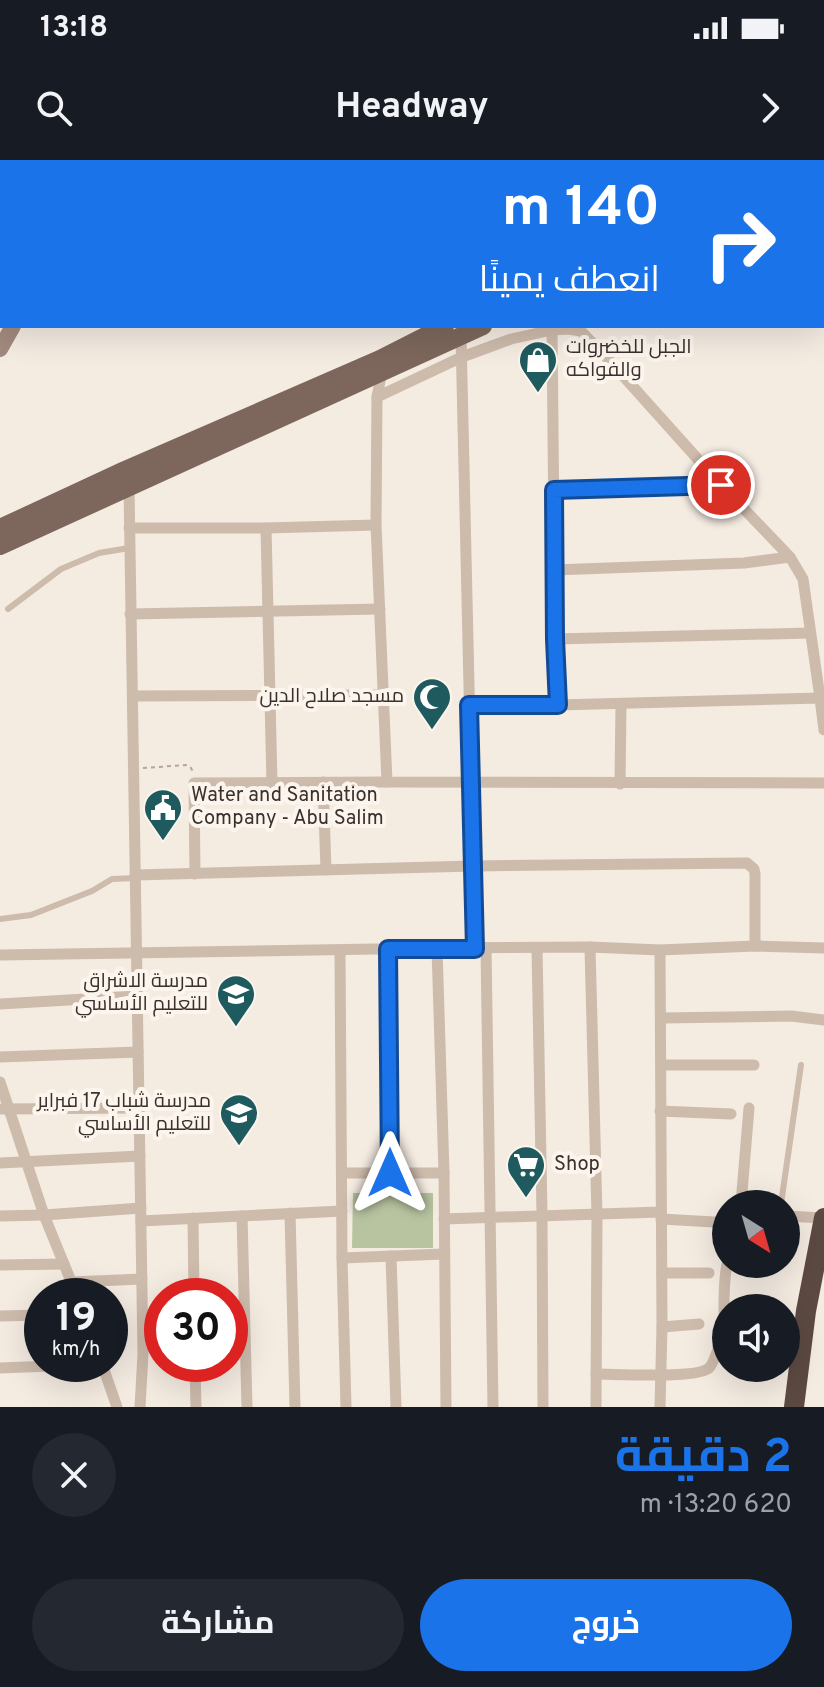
<!DOCTYPE html>
<html lang="ar">
<meta charset="utf-8">
<style>
:root{--surface:#171b24;--page:#242831;--text:#f1f3f6;--muted:#9ea1a6;--accent:#1a73e8}
body{margin:0;font-family:Overpass,Cairo,sans-serif;background:var(--page);color:var(--text);direction:rtl;height:100vh;display:flex;flex-direction:column;font-size:30px;white-space:nowrap}
*{box-sizing:border-box;margin:0}
p{font-size:26px;color:var(--muted)}
.icon{flex:none;width:44px;height:44px;fill:none;stroke:currentColor;stroke-width:2;stroke-linecap:round;stroke-linejoin:round}
.map{position:relative;height:1247px;overflow:hidden;direction:ltr}
.panel{display:flex;flex-direction:column;background:var(--surface);flex:1}
.panel>*{flex:none}
.guide{position:absolute;left:0px;top:0px;width:824px;height:168px;box-shadow:0 8px 32px #0002;direction:rtl;background:#1a73e8;color:#fff;overflow:hidden}
.needle{width:52px;rotate:143deg}
.controls{position:absolute;left:712px;top:1030px;display:grid;gap:16px}
.controls a{display:grid;place-items:center;width:88px;height:88px;border-radius:50%;background:var(--surface);box-shadow:0 8px 32px #0002;font-size:40px}
.speed{position:absolute;left:24px;top:1118px;display:flex;gap:16px;font-size:40px;font-weight:700;text-align:center}
.speed>*{display:grid;place-content:center;width:104px;height:104px;border-radius:50%;background:var(--surface);box-shadow:0 8px 32px #0002;line-height:1}
.speed small{font-size:20px;font-weight:400}
.speed .limit{border:12px solid #d22;background:#fff;color:#111}
.pin{position:absolute;display:grid;place-items:center;width:68px;height:68px;color:#fff;margin:-34px;border:4px solid #fff;border-radius:50%;box-shadow:0 2px 8px #0007}
.me{position:absolute;width:88px;margin:-44px;rotate:0deg;stroke-linejoin:round;filter:drop-shadow(0 0 6px #0008)}
.turn{display:flex;align-items:center;gap:28px;height:168px;padding:0 32px;font-size:36px}
.turn .icon{width:104px;height:104px;stroke-width:2.5}
.turn b{display:block;font-size:56px;line-height:68px}
.round{display:grid;place-items:center;flex:none;width:84px;height:84px;border-radius:42px;background:var(--page)}
.overview{display:flex;align-items:center;justify-content:space-between;height:136px;padding:0 32px}
h1{font-size:48px;font-weight:700;line-height:60px;color:var(--accent)}
.primary-button{display:flex;gap:16px;margin-top:auto;padding:16px 32px}
.primary-button a{flex:1;height:92px;border-radius:48px;background:var(--accent);color:#fff;font-size:32px;font-weight:700;line-height:92px;text-align:center}
.primary-button a+a{background:var(--page);color:var(--text)}
.status{display:flex;justify-content:space-between;align-items:center;height:56px;padding:0 40px;background:var(--surface);direction:ltr}
.status svg{height:22px;fill:currentColor}
header{display:flex;justify-content:space-between;align-items:center;height:104px;padding:0 32px;background:var(--surface);font-size:36px;font-weight:700}
.map>svg:first-child{display:block}
</style>
<div class="status"><b>13:18</b><svg viewBox="0 0 49 12"><path d="M0 12V9h3v3zM5 12V6h3v6zM10 12V3h3v9zM15 12V0h3v12zM26 1h20v11H26zM47 4h2v5h-2z"/></svg></div>
<header><svg class="icon" aria-label="forward" viewBox="0 0 24 24"><path d="M9 5l7 7-7 7"/></svg>Headway<svg class="icon" aria-label="search" viewBox="0 0 24 24"><circle cx="10" cy="10" r="6"/><path d="M15 15l6 6"/></svg></header>
<div class="map">
<svg width="824" height="1247" viewBox="0 0 824 1247">
<rect width="100%" height="100%" fill="#f4ebe1"/>
<path fill="#b8c4a0" d="M 353,1033 L 433,1033 L 433,1088 L 352,1088 Z"/>
<g fill="none" stroke-linecap="round" stroke-linejoin="round">
<path stroke="#b9a596" stroke-width="2" stroke-dasharray="4 4" stroke-linecap="butt" d="M 143,608 L 187,605 L 191,608 L 193,612"/>
<g stroke="#cdbbac" stroke-width="6">
<path d="M 542,0 L 542,2"/>
<path d="M 8,449 L 61,409 L 99,393 L 129,388"/>
<path d="M 0,759 L 31,755 L 92,731 L 112,719 L 136,718"/>
<path d="M 781,1044 L 801,905"/>
</g>
<g stroke="#cdbbac" stroke-width="11">
<path d="M 636,0 L 636,2"/>
<path d="M 782,0 L 783,2"/>
<path d="M 703,2 L 704,0"/>
<path d="M 552,166 L 555,479 L 558,545"/>
<path d="M 461,176 L 475,789"/>
<path d="M 382,211 L 377,237 L 376,365 L 387,622 L 824,623"/>
<path d="M 377,237 L 462,197 L 511,179 L 552,170 L 568,169 L 581,171 L 608,199 L 721,325 L 790,397 L 803,419 L 820,538"/>
<path d="M 129,327 L 143,1194 L 140,1247"/>
<path d="M 554,330 L 721,325"/>
<path d="M 129,368 L 266,368 L 376,365"/>
<path d="M 266,368 L 272,624"/>
<path d="M 554,410 L 744,403 L 790,397"/>
<path d="M 130,454 L 380,449"/>
<path d="M 555,479 L 810,473"/>
<path d="M 133,536 L 383,535"/>
<path d="M 469,545 L 558,545 L 820,538 L 824,570"/>
<path d="M 323,622 L 326,710"/>
<path d="M 620,624 L 621,544"/>
<path d="M 195,714 L 194,623 L 387,622"/>
<path d="M 135,715 L 473,706 L 747,703 L 754,709 L 755,714 L 755,786"/>
<path d="M 590,787 L 597,1055 L 596,1247"/>
<path d="M 437,788 L 444,1013 L 446,1247"/>
<path d="M 486,788 L 493,1247"/>
<path d="M 537,788 L 542,1054 L 543,1247"/>
<path d="M 388,789 L 390,1013"/>
<path d="M 340,791 L 342,1098 L 346,1247"/>
<path d="M 0,795 L 437,788 L 590,787 L 660,790 L 755,786 L 824,788"/>
<path d="M 0,844 L 137,836"/>
<path d="M 662,858 L 791,856 L 824,860"/>
<path d="M 0,897 L 138,892"/>
<path d="M 662,905 L 754,905"/>
<path d="M 0,922 L 44,1055 L 77,1136"/>
<path d="M 2,949 L 138,948"/>
<path d="M 660,951 L 731,954"/>
<path d="M 0,1003 L 140,996"/>
<path d="M 342,1013 L 444,1013"/>
<path d="M 741,1044 L 749,948"/>
<path d="M 290,1053 L 295,1247"/>
<path d="M 0,1056 L 44,1055 L 141,1048"/>
<path d="M 242,1056 L 247,1247"/>
<path d="M 786,1056 L 824,1058"/>
<path d="M 193,1058 L 194,1136"/>
<path d="M 444,1059 L 661,1052"/>
<path d="M 661,1059 L 714,1062"/>
<path d="M 141,1061 L 342,1051"/>
<path d="M 391,1096 L 396,1247"/>
<path d="M 342,1098 L 444,1094"/>
<path d="M 0,1105 L 64,1104"/>
<path d="M 662,1113 L 709,1113"/>
<path d="M 72,1122 L 142,1119"/>
<path d="M 0,1156 L 42,1155"/>
<path d="M 662,1167 L 699,1164"/>
<path d="M 102,1204 L 117,1247"/>
<path d="M 195,1204 L 196,1247"/>
<path d="M 0,1208 L 103,1204"/>
<path d="M 596,1214 C 616,1214 697,1219 709,1208 C 713,1205 722,1179 723,1173 C 725,1166 724,1156 724,1148 C 724,1133 724,1119 727,1104"/>
<path d="M 660,1247 L 662,1167 L 660,790"/>
</g>
<g stroke="#a18a7d" stroke-width="16">
<path d="M 121,2 L 122,0"/>
<path d="M 0,189 L 13,166"/>
</g>
<g stroke="#7d675c" stroke-width="18">
<path d="M 802,2 L 807,0"/>
<path d="M 822,12 L 824,11"/>
<path d="M 0,368 L 125,310 L 380,199 L 445,166"/>
<path d="M 0,386 L 483,166"/>
</g>
<path stroke="#5c4a42" stroke-width="20" d="M 794,1247 L 806,1151 L 824,1058"/>
</g>
<g fill="none" stroke-linecap="round" stroke-linejoin="round">
<defs>
<path id="route" d="M 390,1013 L 388,789 L 475,789 L 469,545 L 558,545 L 555,479 L 554,330 L 721,325"/>
</defs>
<use href="#route" stroke="#114b97" stroke-width="20"/>
<use href="#route" stroke="#1a73e8" stroke-width="14"/>
</g>
<defs>
<symbol id="shop-pin" viewBox="-11 -11 22 30"><path d="M0 17L-7.5 6A9.5 9.5 0 1 1 7.5 6Z" fill="#1f5a5e" stroke="#fbf5ee"/><path d="M-5-2.5h2.3a2.7 3.5 0 0 1 5.4 0H5L5.5 6h-11ZM-1.5-2.5h3a1.5 2.3 0 0 0-3 0Z" fill="#fff"/></symbol>
<symbol id="mosque-pin" viewBox="-11 -11 22 30"><path d="M0 17L-7.5 6A9.5 9.5 0 1 1 7.5 6Z" fill="#1f5a5e" stroke="#fbf5ee"/><path d="M3.5-4.9A6 6 0 1 0 3.5 4.9A5 5 0 1 1 3.5-4.9Z" fill="#fff"/></symbol>
<symbol id="civic-pin" viewBox="-11 -11 22 30"><path d="M0 17L-7.5 6A9.5 9.5 0 1 1 7.5 6Z" fill="#1f5a5e" stroke="#fbf5ee"/><path d="M-.6-6.5H3V-4.5H.6V-3L4-1V1h2V6H-6V1h2V-1L-.6-3ZM-1.2 2.5V6h2.4V2.5Z" fill="#fff"/></symbol>
<symbol id="school-pin" viewBox="-11 -11 22 30"><path d="M0 17L-7.5 6A9.5 9.5 0 1 1 7.5 6Z" fill="#1f5a5e" stroke="#fbf5ee"/><path d="M0-5L7-2L0 1L-7-2ZM-4 1L0 2.5L4 1V4Q0 6-4 4Z" fill="#fff"/></symbol>
<symbol id="supermarket-pin" viewBox="-11 -11 22 30"><path d="M0 17L-7.5 6A9.5 9.5 0 1 1 7.5 6Z" fill="#1f5a5e" stroke="#fbf5ee"/><path d="M-6-5.5h2.5l.6 2H6L4.5 2H-2.5L-4.4-4H-6ZM-1.5 3.2a1.3 1.3 0 1 0 .1 0ZM3 3.2a1.3 1.3 0 1 0 .1 0Z" fill="#fff"/></symbol>
</defs>
<g fill-rule="evenodd">
<use href="#shop-pin" x="516" y="178" width="44" height="60"/>
<use href="#mosque-pin" x="410" y="515" width="44" height="60"/>
<use href="#civic-pin" x="141" y="626" width="44" height="60"/>
<use href="#school-pin" x="214" y="812" width="44" height="60"/>
<use href="#school-pin" x="217" y="931" width="44" height="60"/>
<use href="#supermarket-pin" x="504" y="983" width="44" height="60"/>
</g>
<g text-anchor="middle" dominant-baseline="central" stroke-width="8" stroke-linejoin="round" paint-order="stroke">
<g font-size="20" fill="#3b302b" stroke="#fbf5ee" text-anchor="start">
<text x="566" y="188">الجبل للخضروات<tspan x="566" dy="23">والفواكه</tspan></text>
<text x="404" y="537" text-anchor="end">مسجد صلاح الدين</text>
<text x="191" y="636">Water and Sanitation<tspan x="191" dy="23">Company - Abu Salim</tspan></text>
<text x="208" y="822" text-anchor="end">مدرسة الاشراق<tspan x="208" dy="23">للتعليم الأساسي</tspan></text>
<text x="211" y="942" text-anchor="end">مدرسة شباب 17 فبراير<tspan x="211" dy="23">للتعليم الأساسي</tspan></text>
<text x="554" y="1005">Shop</text>
</g>
</g>
</svg>
<div class="controls">
<a><svg class="needle" viewBox="-14 -14 28 28"><path d="M0-13l5 13h-10z" fill="#e53935"/><path d="M0 13l5-13h-10z" fill="#9ea1a6"/></svg></a>
<a><svg class="icon" aria-label="sound" viewBox="0 0 24 24"><path d="M4 9h4l5-4v14l-5-4H4zM17 9q2 3 0 6"/></svg></a>
</div>
<div class="speed"><div>19<small>km/h</small></div><div class="limit">30</div></div>
<div class="pin" style="left:721px;top:325px;background:#d93025"><svg class="icon" aria-label="arrive" viewBox="0 0 24 24"><path d="M6 21V4h12l-3 4 3 4H6"/></svg></div>
<svg class="me" style="left:390px;top:1013px" viewBox="-20 -20 40 40"><path d="M0-17L14 15 0 8-14 15z" fill="#1a73e8" stroke="#fff" stroke-width="4"/></svg>
<div class="guide">
<div class="turn"><svg class="icon" aria-label="right" viewBox="0 0 24 24"><path d="M7 20v-9h11M14 6l5 5-5 5"/></svg><div><b>140 m</b>انعطف يمينًا</div></div>
</div>
</div>
<section class="panel">
<div class="overview"><div><h1>2 دقيقة</h1><p>620 m · 13:20</p></div><a class="round"><svg class="icon" aria-label="close" viewBox="0 0 24 24"><path d="M6 6l12 12M18 6L6 18"/></svg></a></div>
<div class="primary-button"><a>خروج</a><a>مشاركة</a></div>
</section>
